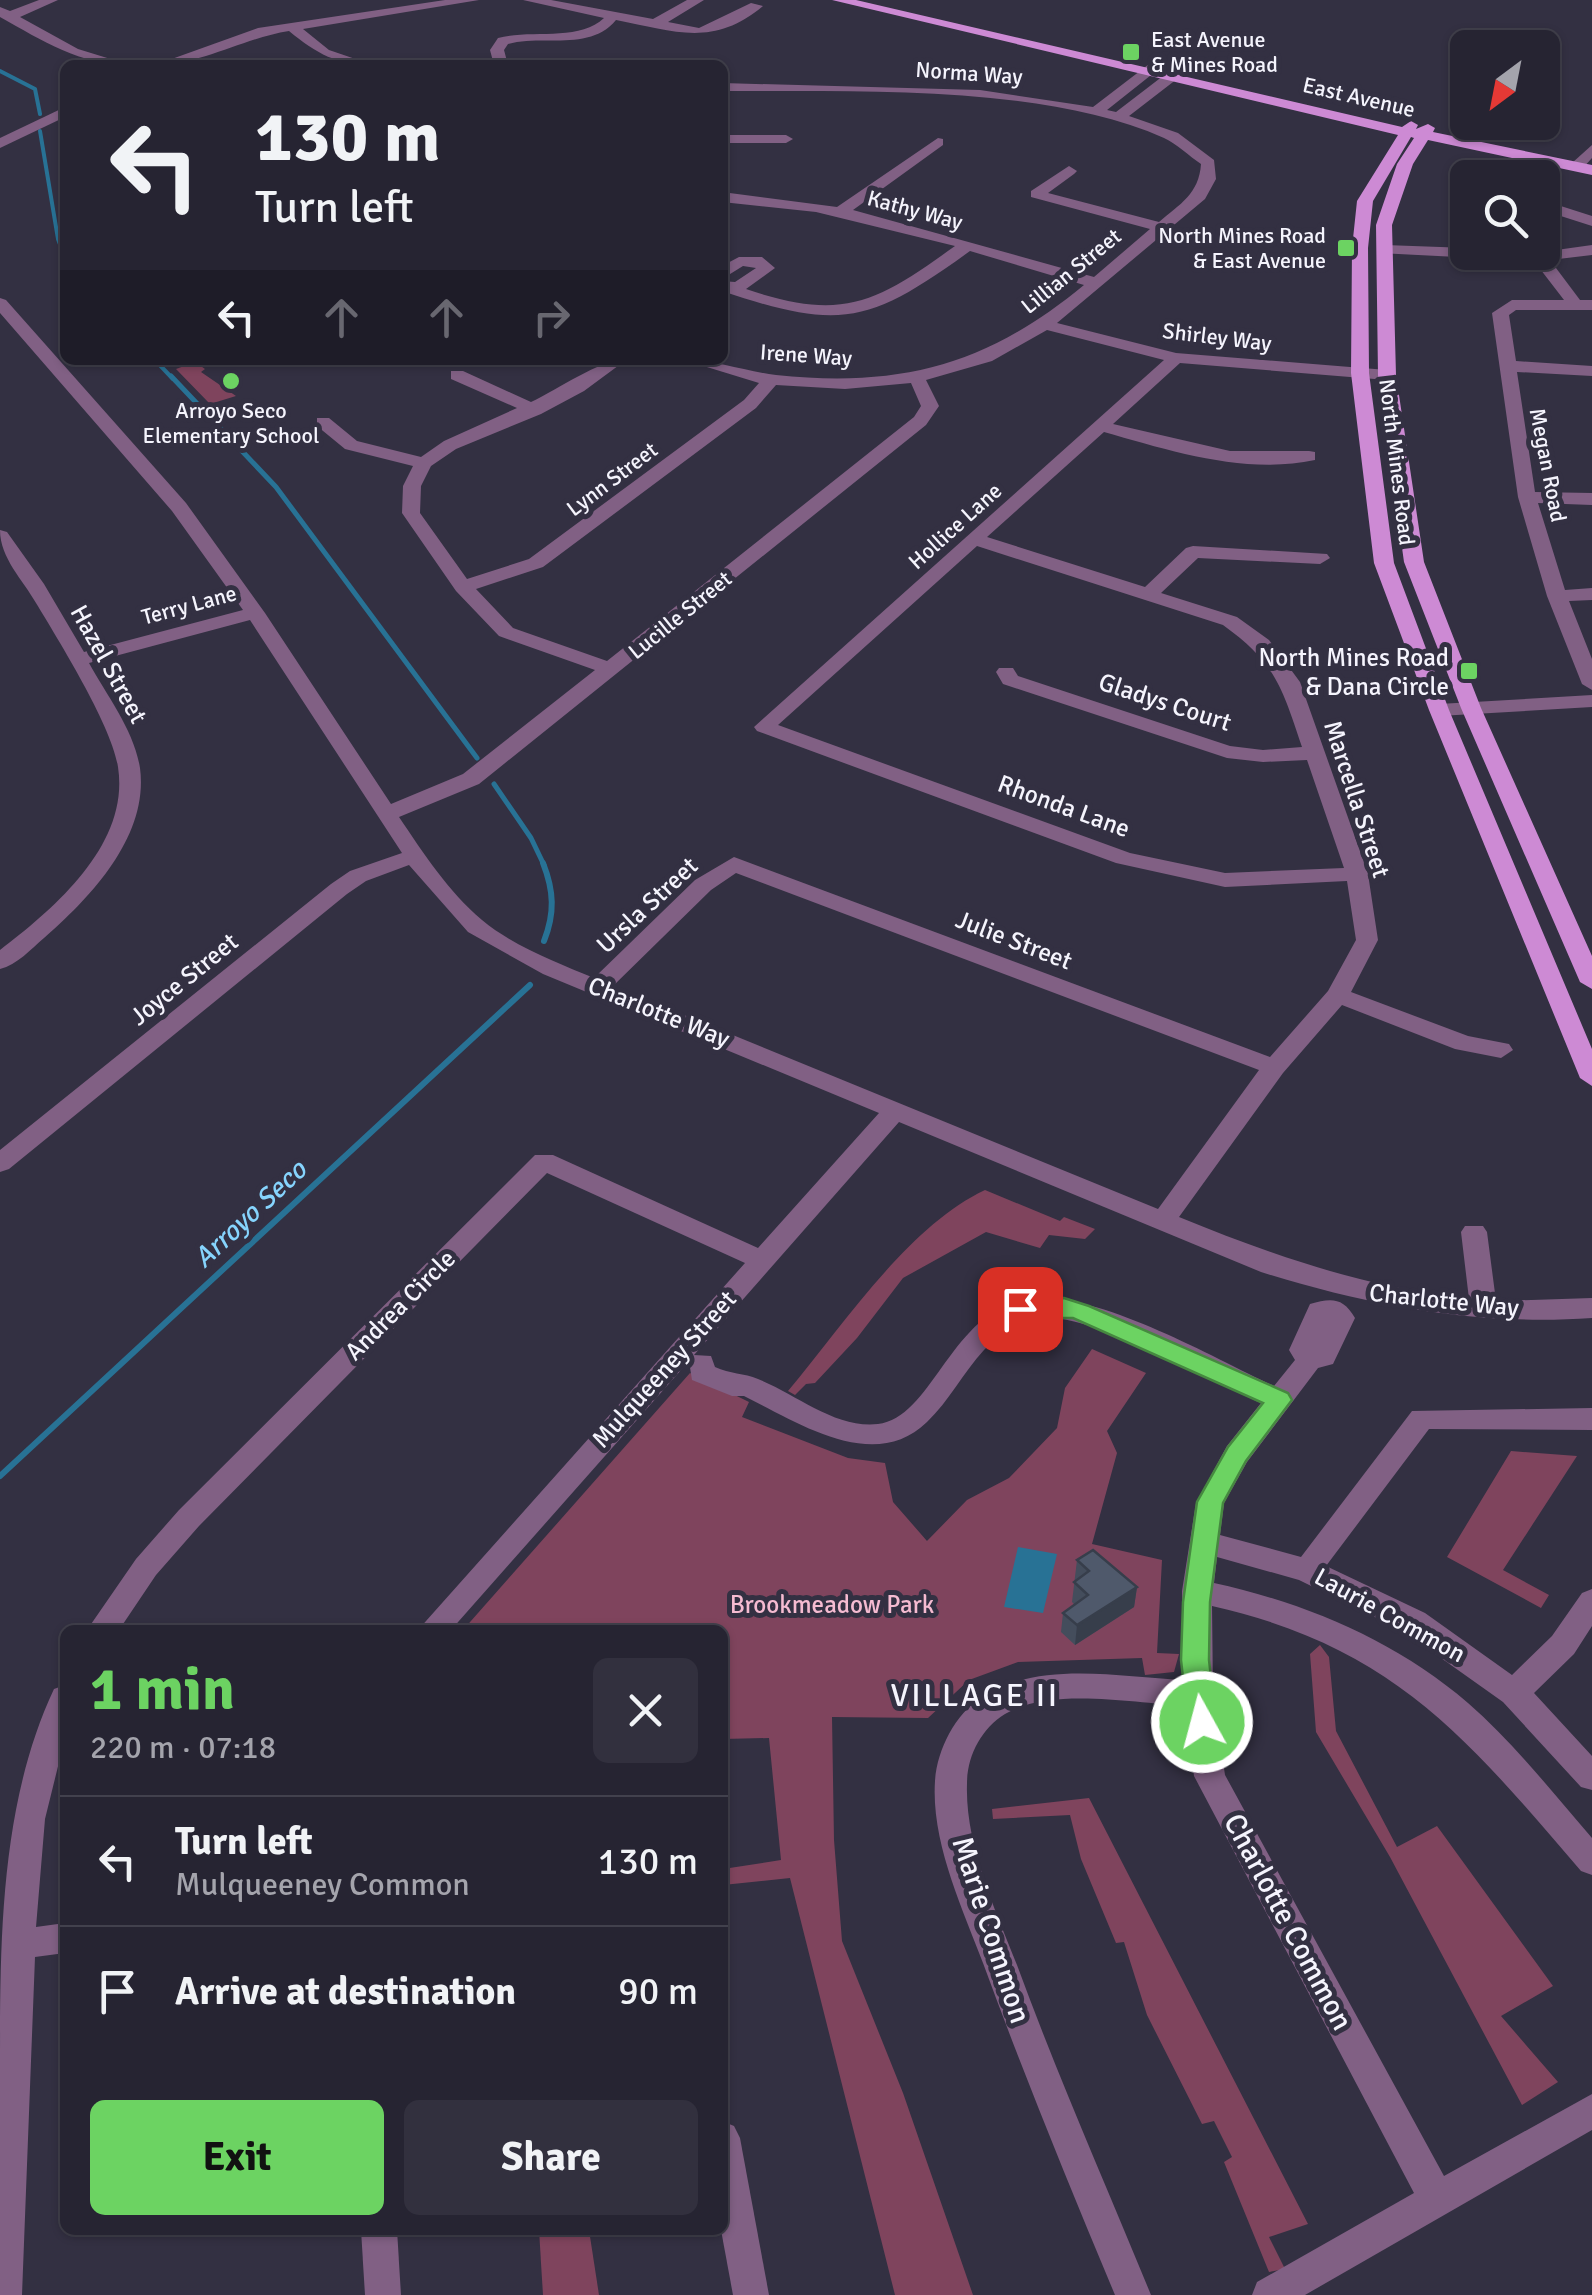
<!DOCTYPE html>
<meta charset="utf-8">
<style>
:root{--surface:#262432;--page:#32303e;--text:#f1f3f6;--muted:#a4a4ac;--line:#42414d;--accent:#6cd362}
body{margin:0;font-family:Signika,sans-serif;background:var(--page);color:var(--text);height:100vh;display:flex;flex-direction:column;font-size:38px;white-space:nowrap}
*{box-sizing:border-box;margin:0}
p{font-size:32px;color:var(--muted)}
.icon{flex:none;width:55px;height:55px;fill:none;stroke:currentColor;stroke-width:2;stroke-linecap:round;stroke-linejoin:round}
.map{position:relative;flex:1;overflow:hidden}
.side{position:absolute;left:60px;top:1625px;width:668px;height:610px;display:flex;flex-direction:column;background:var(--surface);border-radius:15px;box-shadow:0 2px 8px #0004,0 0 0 2px var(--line)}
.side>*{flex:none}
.banner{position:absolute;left:60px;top:60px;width:668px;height:305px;border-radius:15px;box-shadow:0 2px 8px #0004,0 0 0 2px var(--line);background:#262432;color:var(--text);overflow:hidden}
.needle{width:65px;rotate:212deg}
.tools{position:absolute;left:1450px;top:30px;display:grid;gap:20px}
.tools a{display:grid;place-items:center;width:110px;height:110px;border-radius:15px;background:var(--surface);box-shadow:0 2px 8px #0004,0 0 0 2px var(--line);font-size:50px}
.pin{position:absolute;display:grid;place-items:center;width:85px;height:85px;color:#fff;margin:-42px;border-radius:20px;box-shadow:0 5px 15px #0006}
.me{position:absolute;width:110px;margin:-55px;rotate:353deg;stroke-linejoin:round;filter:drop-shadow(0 0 8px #0008)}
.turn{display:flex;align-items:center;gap:35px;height:210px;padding:0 30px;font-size:45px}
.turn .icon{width:130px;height:130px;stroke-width:2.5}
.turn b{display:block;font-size:70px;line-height:85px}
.lanes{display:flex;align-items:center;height:95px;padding:0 30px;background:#0003;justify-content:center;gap:50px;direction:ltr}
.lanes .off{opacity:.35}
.round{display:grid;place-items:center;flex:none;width:105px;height:105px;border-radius:15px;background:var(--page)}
.head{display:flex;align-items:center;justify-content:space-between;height:170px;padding:0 30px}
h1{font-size:60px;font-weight:800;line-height:75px;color:var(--accent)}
.cta{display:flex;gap:20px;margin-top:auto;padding:20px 30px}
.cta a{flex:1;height:115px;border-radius:15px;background:var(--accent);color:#111;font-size:40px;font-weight:800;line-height:115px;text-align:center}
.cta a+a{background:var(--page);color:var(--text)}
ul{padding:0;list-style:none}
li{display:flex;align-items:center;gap:30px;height:130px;padding:0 30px;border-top:2px solid var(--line)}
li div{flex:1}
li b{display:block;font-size:38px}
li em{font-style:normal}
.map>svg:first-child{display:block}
</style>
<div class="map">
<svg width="1592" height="2295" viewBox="0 0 1592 2295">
<rect width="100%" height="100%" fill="#333042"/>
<g fill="#7f445d">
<path d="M 195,362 L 205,369 L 201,372 L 236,396 L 210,404 L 176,369 Z"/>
<path d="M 985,1190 L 1060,1221 L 1064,1217 L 1095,1229 L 1085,1239 L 1049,1235 L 1040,1248 L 986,1232 L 903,1278 L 857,1338 L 815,1383 L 806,1384 L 795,1395 L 788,1391 C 842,1327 908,1226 985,1190 Z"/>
<path d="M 1092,1349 L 1146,1373 L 1107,1431 L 1117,1453 L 1092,1544 L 1162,1560 L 1157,1653 L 1179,1654 L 1174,1672 L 1145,1675 L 1142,1658 L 1018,1662 L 969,1680 L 928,1718 L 832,1717 L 834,1840 L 842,1941 L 903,2093 L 973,2295 L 895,2295 L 790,1878 L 723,1885 L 723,1869 L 781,1860 L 769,1738 L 723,1739 L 722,1630 L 463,1630 L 690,1373 L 749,1402 L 742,1417 L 848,1458 L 885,1463 L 893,1502 L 927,1541 L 967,1500 L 1009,1478 L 1057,1428 L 1065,1388 Z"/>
<path d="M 1511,1451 L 1577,1456 L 1503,1570 L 1549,1595 L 1541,1608 L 1447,1557 Z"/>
<path d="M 1320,1645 L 1329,1657 L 1336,1731 L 1397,1847 L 1437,1826 L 1553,1986 L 1501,2016 L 1558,2082 L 1522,2105 L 1390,1857 L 1316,1732 L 1310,1654 Z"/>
<path d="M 1089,1798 L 1308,2224 L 1269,2237 L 1285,2269 L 1269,2272 L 1224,2162 L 1232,2157 L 1214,2121 L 1202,2124 L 1147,2015 L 1124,1942 L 1116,1943 L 1081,1859 L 1070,1815 L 993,1819 L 992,1809 Z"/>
<path d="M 539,2230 L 589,2230 L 599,2295 L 543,2295 Z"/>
</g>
<path fill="#287295" d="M 1018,1547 L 1057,1554 L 1043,1613 L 1004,1607 Z"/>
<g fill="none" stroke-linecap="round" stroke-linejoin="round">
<g stroke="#287295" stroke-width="4">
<path d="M 0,71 L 35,89 L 40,114"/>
<path d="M 40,131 L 58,239 L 65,258"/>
<path d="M 155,360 L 173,379"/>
</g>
<g stroke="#287295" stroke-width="5">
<path d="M 171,376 L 276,487 L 477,758"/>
<path d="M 494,784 L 531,838 L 544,865"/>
</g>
<g stroke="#287295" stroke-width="6">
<path d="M 543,863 C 554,891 555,913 544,941"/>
<path d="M 0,1476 L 530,985"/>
</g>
<g fill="#816084" fill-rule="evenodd">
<path d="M 39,0 L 58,0 L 20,17 L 78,49 L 130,65 C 80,65 43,41 0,17 L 0,7 L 10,11 Z"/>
<path d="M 445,0 L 479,0 L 303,29 L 329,50 L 373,65 C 337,65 317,54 289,31 C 244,38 201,65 155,65 L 258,28 Z"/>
<path d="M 523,0 L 551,0 L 653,19 L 687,0 L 704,0 L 668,22 L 699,28 L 751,3 L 763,6 C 713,48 674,31 616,20 C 590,52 543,34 508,44 L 504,50 L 508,65 L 494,65 L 490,50 L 498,38 C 531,29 579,42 604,18 Z"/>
<path d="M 1153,61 L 1165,64 L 1107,110 L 1116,112 L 1176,66 L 1186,66 L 1186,72 L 1129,116 L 1178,133 L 1214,160 L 1216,179 L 1205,199 L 1057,323 L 1176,353 L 1387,370 L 1396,375 L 1387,380 L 1180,363 L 1113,424 L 1230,451 L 1309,451 L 1315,452 L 1315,460 C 1245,475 1171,451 1104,432 L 987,537 L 1145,587 L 1186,548 L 1193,546 L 1327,554 L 1330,558 L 1320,564 L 1198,558 L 1161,593 L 1237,617 L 1269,640 L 1300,682 L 1368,874 L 1378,940 L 1351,992 L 1468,1036 L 1509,1044 L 1513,1050 L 1501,1058 L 1455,1049 L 1342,1005 L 1283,1073 L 1179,1217 C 1277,1257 1364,1287 1469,1299 L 1461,1232 L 1465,1226 L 1483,1226 L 1487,1232 L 1496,1301 L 1592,1298 L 1592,1318 C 1477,1326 1370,1306 1261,1272 L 899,1122 L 694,1355 L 711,1356 L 715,1367 C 730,1374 744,1373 758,1379 C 796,1394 836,1429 878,1424 C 936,1417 953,1299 1040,1298 C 1108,1297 1212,1357 1274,1386 L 1295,1360 L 1289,1350 L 1310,1304 C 1331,1298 1343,1297 1355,1318 L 1333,1364 L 1318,1368 L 1247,1462 L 1224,1503 L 1220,1535 L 1301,1557 L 1412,1411 L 1592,1408 L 1592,1430 L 1429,1429 L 1326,1566 L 1425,1613 L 1512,1675 L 1552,1636 L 1582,1593 L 1592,1589 L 1592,1626 L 1574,1654 L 1534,1693 L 1592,1756 L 1592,1790 L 1581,1787 L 1503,1702 L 1403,1631 L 1299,1580 L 1217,1557 L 1214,1583 C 1306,1603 1396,1641 1468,1703 C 1514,1743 1552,1792 1592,1838 L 1592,1875 L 1581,1871 C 1466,1737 1393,1647 1212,1606 L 1213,1694 L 1225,1775 L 1444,2176 L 1592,2094 L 1592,2130 L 1305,2295 L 1252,2295 L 1257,2282 L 1414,2193 L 1194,1776 L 1184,1706 C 1135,1703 1049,1687 1005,1714 C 981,1729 967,1756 967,1784 C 965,1845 995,1909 1017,1965 C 1058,2077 1106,2185 1151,2295 L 1115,2295 C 1069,2185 1024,2075 983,1963 C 962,1907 931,1842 935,1781 C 937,1750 955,1714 982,1697 C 1039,1660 1119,1677 1183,1680 L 1182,1591 L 1196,1503 L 1227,1446 L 1261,1403 C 1210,1380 1086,1309 1034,1318 C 1013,1321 998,1336 984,1350 C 963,1373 949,1401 927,1422 C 874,1474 797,1422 744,1396 L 732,1396 L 692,1380 L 689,1361 L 451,1630 L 418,1630 L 745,1263 L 547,1173 L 199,1526 L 156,1575 L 119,1630 L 87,1630 L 136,1559 L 179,1510 L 535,1155 L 553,1155 L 758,1248 L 879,1113 L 543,974 L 468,932 L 409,865 L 366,881 L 347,894 L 9,1169 L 0,1172 L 0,1150 L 331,884 L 350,871 L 402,853 L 250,620 L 89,663 C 107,696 134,730 140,768 C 149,836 91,897 44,938 C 31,949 17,965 0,969 L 0,950 C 55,908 130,844 118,767 C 112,726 59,641 36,603 C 23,580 0,558 0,530 L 7,532 L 44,584 L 84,652 L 243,610 L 172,511 L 0,313 L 0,298 L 6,300 L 186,503 L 265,613 L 391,804 L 463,774 L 595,670 L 499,636 L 456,591 L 402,513 L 403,486 L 413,466 L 345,449 L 317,426 L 317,418 L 329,418 L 357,441 L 421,457 L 444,441 L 517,408 L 451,379 L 451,371 L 463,371 L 531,402 C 559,389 598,360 626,360 L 584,391 L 541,414 L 456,449 L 431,466 L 421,486 L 420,513 L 467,579 L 529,559 L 744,400 L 759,383 L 684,360 C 716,360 744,371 776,375 C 901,388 987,365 1084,285 L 970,251 C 869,324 841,331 722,291 L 722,281 L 735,282 L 756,268 L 743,266 L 722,279 L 722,266 L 739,257 L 762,257 L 775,268 L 746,289 C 843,322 876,303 955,246 L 816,212 L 722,202 L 722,192 L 837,207 L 938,138 L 943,139 L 943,145 L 853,210 L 1094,277 L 1150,229 L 1031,197 L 1031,191 L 1069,166 L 1077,171 L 1074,174 L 1048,193 L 1159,222 C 1180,204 1199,194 1201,164 C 1189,156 1177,144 1164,138 C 1042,84 857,92 722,91 L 722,83 L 980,90 L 1093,107 ZM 1047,330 L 1164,360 L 754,727 L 757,731 L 1116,863 L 1225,887 L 1347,881 L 1356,940 L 1328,991 L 1270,1057 L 734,857 L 695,880 L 594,978 C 558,963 513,946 482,920 C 448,891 424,854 399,817 L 479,784 L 926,425 L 939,406 L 926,380 L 992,361 ZM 911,383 L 921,406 L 914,417 L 607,661 L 513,628 L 476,589 L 543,567 L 756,408 L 776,385 L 845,389 ZM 977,546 L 1223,625 C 1276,663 1282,688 1302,747 L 1263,750 L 1230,746 L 1018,676 L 1013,668 L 999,668 L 996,672 L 1003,684 L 1227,758 L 1263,762 L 1307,760 L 1344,868 L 1225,873 L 1130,853 L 778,725 ZM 736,873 L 1259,1070 L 1158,1209 L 613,986 L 711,890 Z"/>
<path d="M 65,107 L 65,117 L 0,148 L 0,138 Z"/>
<path d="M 722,135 L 786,135 L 793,139 L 786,143 L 722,143 Z"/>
<path d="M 1592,145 L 1592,158 L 1582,169 L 1572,169 L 1572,163 Z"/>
<path d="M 1468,195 L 1468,205 L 1457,207 L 1449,202 Z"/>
<path d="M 1542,200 L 1592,216 L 1592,226 L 1542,210 Z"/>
<path d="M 1385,245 L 1468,248 L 1468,252 L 1542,252 L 1592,245 L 1592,255 L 1550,260 L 1580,300 L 1592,300 L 1592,310 L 1516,310 L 1509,315 L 1516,361 L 1592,366 L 1592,376 L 1517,372 L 1535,492 L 1592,493 L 1592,505 L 1538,503 L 1565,590 L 1592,588 L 1592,600 L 1569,601 L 1592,659 L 1592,690 L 1582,684 L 1547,596 L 1518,497 L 1492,313 L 1512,300 L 1564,300 L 1534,261 L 1379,253 L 1377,250 Z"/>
<path d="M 1592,695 L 1592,707 L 1439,716 L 1429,710 L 1439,704 Z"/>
<path d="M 65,1685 L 65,1738 L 45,1819 L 36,1927 L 65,1923 L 65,1953 L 35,1957 L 22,2295 L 0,2295 C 0,2218 0,2142 0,2065 C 0,1940 0,1804 54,1689 Z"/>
<path d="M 722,2121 L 734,2126 L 740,2138 L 769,2295 L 733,2295 L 721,2230 Z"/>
<path d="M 361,2230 L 397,2230 L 401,2295 L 365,2295 Z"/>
</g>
<path fill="#cd8ad4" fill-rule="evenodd" d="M 832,0 L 856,0 L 1402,127 L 1411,121 L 1418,125 L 1416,129 L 1428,124 L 1435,128 L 1433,132 L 1592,165 L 1592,175 L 1428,140 L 1413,164 L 1392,225 L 1396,375 L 1424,562 L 1481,708 L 1592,956 L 1592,989 L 1580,982 L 1461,708 L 1404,562 L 1378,375 L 1376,225 L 1397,164 L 1414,138 L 1411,137 L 1373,201 L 1368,248 L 1369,373 L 1394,563 L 1449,710 L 1592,1049 L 1592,1086 L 1580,1078 L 1429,710 L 1374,563 L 1351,373 L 1352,248 L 1357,201 L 1398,135 Z"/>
</g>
<path fill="#444d5c" d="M 1077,1560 L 1137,1587 L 1134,1607 L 1075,1645 L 1061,1632 L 1063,1613 L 1075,1605 L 1072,1602 Z"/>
<path fill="#373e4b" d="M 1137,1587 L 1134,1607 L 1075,1645 L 1077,1625 Z"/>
<path fill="#4f596b" stroke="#373e4b" stroke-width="2.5" d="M 1093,1550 L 1137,1587 L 1077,1625 L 1063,1613 L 1088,1595 L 1074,1582 L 1089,1571 L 1077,1560 Z"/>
<path fill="#6cd362" stroke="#468940" stroke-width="2.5" d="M 1064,1298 L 1089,1306 L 1288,1393 L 1292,1400 L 1246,1461 L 1223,1503 L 1210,1602 L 1209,1660 L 1216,1722 L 1212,1730 L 1202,1734 L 1192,1730 L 1188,1722 L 1181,1660 L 1183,1602 L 1197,1502 L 1228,1447 L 1263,1403 L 1073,1318 L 1020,1318 L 1008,1309 L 1020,1300 Z"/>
<g fill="#6cd362" stroke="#333042" stroke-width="4">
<rect x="1121" y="42" width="20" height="20" rx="5"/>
<rect x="1336" y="238" width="20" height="20" rx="5"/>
<circle cx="231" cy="381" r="10"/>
<rect x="1459" y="661" width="20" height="20" rx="5"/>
</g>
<g text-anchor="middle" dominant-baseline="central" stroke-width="10" stroke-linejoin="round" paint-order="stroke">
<g font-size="22" fill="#f5f4fd" stroke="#333042" text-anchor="start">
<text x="1151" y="39">East Avenue<tspan x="1151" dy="25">&amp; Mines Road</tspan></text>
<text x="1326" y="235" text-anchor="end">North Mines Road<tspan x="1326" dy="25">&amp; East Avenue</tspan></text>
<text x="231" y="410" text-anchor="middle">Arroyo Seco<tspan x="231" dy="25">Elementary School</tspan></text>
</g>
<g font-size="22" fill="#f5f4fd" stroke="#333042">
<text transform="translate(969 73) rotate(4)">Norma Way</text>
<text transform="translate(1359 97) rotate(13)">East Avenue</text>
<text transform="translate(915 210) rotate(15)">Kathy Way</text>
<text transform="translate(1071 271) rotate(-39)">Lillian Street</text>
<text transform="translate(1217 337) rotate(7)">Shirley Way</text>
<text transform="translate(806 355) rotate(4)">Irene Way</text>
<text transform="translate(1397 462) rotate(83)">North Mines Road</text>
<text transform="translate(1548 465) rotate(79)">Megan Road</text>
<text transform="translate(612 479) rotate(-37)">Lynn Street</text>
<text transform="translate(955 526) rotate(-42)">Hollice Lane</text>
<text transform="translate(189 605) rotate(-15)">Terry Lane</text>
<text transform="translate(680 615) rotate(-39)">Lucille Street</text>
</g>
<g font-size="25" fill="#f5f4fd" stroke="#333042" text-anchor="end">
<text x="1449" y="657">North Mines Road<tspan x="1449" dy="29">&amp; Dana Circle</tspan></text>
</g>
<g font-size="25" fill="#f5f4fd" stroke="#333042">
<text transform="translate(109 664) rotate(61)">Hazel Street</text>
<text transform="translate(1165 702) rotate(18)">Gladys Court</text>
<text transform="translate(1357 799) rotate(72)">Marcella Street</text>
<text transform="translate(1064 806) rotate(20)">Rhonda Lane</text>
<text transform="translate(647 905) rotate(-43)">Ursla Street</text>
<text transform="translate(1014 940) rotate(21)">Julie Street</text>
<text transform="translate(184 979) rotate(-39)">Joyce Street</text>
<text transform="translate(659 1012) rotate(22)">Charlotte Way</text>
<text transform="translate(1444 1300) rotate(6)">Charlotte Way</text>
<text transform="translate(400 1305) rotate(-45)">Andrea Circle</text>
<text transform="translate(664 1369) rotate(-48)">Mulqueeney Street</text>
<text transform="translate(1390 1615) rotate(29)">Laurie Common</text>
</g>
<g font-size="25" fill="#f5bbd1" stroke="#333042">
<text x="832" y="1604">Brookmeadow Park</text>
</g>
<g font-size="28" font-style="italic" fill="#86d4fd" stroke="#333042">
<text transform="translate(250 1214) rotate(-43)">Arroyo Seco</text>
</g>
<g font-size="30" fill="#f5f4fd" stroke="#333042">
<text transform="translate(1288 1922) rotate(62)">Charlotte Common</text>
<text transform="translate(991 1930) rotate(72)">Marie Common</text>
</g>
<g font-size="32" letter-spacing="2.5" fill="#f5f4fd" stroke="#333042">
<text x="975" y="1695">VILLAGE II</text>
</g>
</g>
</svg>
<div class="tools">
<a><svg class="needle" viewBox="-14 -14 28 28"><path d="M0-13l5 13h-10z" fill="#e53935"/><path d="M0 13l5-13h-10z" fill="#a4a4ac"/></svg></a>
<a><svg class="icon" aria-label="search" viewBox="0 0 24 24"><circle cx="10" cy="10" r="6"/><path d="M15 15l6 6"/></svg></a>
</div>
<div class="pin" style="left:1020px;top:1309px;background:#d93025"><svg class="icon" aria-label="arrive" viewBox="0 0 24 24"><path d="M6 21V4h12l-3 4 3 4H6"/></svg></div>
<svg class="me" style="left:1202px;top:1722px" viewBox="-20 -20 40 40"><circle r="17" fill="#6cd362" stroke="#fff" stroke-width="3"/><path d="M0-11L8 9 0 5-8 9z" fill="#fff"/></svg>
<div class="banner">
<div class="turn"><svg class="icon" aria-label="left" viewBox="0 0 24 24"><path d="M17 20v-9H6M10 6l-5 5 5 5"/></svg><div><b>130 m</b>Turn left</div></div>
<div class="lanes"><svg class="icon" aria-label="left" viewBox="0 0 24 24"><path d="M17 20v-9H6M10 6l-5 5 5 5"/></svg><svg class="icon off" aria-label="ahead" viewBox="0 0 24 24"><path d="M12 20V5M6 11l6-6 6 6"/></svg><svg class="icon off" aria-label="ahead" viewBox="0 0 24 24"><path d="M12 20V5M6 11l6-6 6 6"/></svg><svg class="icon off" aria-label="right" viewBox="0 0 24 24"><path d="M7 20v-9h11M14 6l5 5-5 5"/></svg></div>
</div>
<section class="side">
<div class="head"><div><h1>1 min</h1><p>220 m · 07:18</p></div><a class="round"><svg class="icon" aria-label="close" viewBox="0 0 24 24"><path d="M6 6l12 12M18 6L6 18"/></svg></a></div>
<ul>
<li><svg class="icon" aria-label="left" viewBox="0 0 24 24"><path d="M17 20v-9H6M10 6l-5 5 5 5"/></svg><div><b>Turn left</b><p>Mulqueeney Common</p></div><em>130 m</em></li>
<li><svg class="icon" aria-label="arrive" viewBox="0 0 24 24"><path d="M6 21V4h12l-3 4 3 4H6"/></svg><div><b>Arrive at destination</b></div><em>90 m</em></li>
</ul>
<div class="cta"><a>Exit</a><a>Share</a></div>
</section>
</div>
